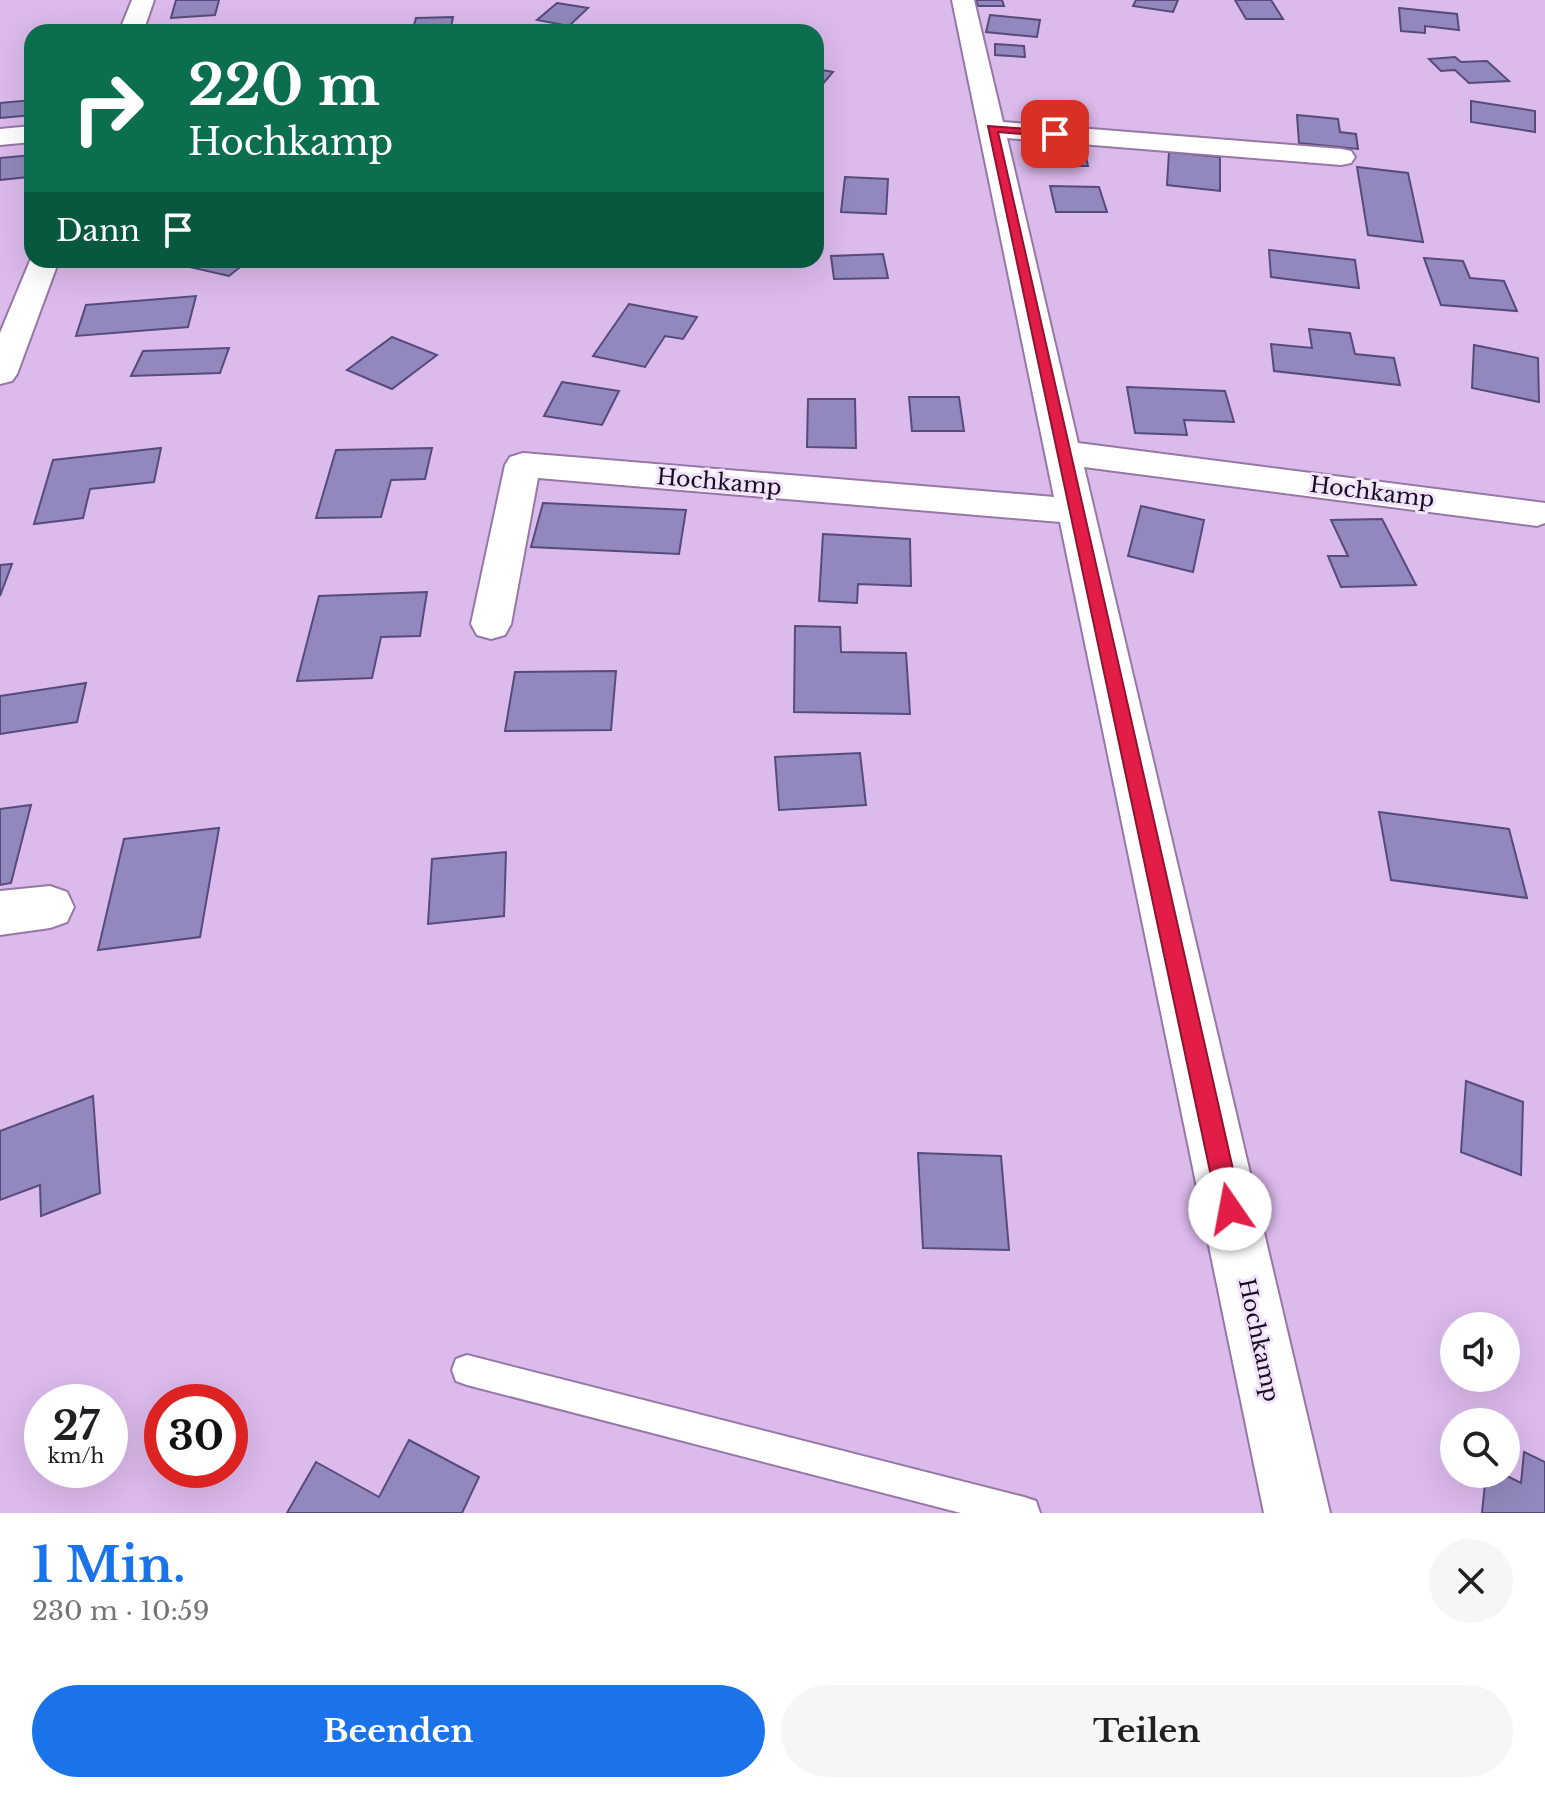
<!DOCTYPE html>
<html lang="de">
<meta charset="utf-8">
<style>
:root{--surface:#fff;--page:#f6f6f6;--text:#202124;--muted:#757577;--accent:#1a73e8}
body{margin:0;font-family:"Libre Baskerville",serif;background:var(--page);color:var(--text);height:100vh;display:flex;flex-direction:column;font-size:30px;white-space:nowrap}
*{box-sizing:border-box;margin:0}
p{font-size:26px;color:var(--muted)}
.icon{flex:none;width:44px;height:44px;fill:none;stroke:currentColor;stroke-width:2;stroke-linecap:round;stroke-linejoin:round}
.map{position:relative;height:1513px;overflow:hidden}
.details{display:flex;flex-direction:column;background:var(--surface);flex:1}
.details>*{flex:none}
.hud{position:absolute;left:24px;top:24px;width:800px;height:244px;border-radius:24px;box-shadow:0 8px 32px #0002;background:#0b6e4f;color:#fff;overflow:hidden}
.controls{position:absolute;left:1440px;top:1312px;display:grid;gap:16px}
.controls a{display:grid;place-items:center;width:80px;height:80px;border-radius:50%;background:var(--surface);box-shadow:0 8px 32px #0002;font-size:40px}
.speed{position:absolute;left:24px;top:1384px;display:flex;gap:16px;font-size:40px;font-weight:700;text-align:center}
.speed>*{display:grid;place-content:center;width:104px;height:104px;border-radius:50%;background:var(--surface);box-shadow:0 8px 32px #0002;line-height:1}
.speed small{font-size:20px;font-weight:400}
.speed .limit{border:12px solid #d22;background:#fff;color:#111}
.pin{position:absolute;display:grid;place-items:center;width:68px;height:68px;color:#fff;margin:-34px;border-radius:16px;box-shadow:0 4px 12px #0006}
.me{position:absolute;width:88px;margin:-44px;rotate:348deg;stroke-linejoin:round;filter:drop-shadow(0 0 6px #0008)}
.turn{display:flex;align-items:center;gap:28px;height:168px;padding:0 32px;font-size:36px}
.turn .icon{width:104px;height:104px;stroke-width:2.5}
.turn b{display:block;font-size:56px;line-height:68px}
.then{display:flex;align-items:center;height:76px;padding:0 32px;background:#0003;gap:16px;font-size:30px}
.round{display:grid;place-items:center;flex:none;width:84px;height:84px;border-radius:42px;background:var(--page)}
.overview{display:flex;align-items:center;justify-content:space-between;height:136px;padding:0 32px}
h1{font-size:48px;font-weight:700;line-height:60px;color:var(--accent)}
.action{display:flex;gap:16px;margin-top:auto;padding:16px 32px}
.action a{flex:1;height:92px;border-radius:48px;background:var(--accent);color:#fff;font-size:32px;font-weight:700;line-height:92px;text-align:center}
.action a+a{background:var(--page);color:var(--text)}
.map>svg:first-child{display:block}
</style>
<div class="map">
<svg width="1545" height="1513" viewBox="0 0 1545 1513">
<rect width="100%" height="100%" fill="#dbbaec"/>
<g fill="#9388bd" stroke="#564b7b" stroke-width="2">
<path d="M 176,0 L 219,0 L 215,15 L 171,18 Z"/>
<path d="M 976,0 L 1002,0 L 1004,6 L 978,6 Z"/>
<path d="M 1136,0 L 1178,0 L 1173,12 L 1133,6 Z"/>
<path d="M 1235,0 L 1271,0 L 1283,19 L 1246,19 Z"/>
<path d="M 557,3 L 588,8 L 569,26 L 537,20 Z"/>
<path d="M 1399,8 L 1457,14 L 1459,30 L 1425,26 L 1425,33 L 1401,31 Z"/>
<path d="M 990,15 L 1040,20 L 1037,37 L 986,32 Z"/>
<path d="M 453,17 L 450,32 L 412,32 L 416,18 Z"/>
<path d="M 995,44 L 1024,46 L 1025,57 L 995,55 Z"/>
<path d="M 1455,57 L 1461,62 L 1487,61 L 1509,81 L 1469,83 L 1455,70 L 1441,71 L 1429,59 Z"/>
<path d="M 816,69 L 833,72 L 822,85 L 816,84 Z"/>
<path d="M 32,100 L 32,115 L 0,118 L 0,103 Z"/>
<path d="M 1471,101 L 1535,111 L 1535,132 L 1471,122 Z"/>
<path d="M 1297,115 L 1338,119 L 1340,132 L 1356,134 L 1358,149 L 1299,143 Z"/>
<path d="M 1037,142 L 1083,143 L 1088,166 L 1043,166 Z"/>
<path d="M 1169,152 L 1220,157 L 1220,191 L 1167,185 Z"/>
<path d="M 32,155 L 28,177 L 0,180 L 0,158 Z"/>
<path d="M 1357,167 L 1408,173 L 1423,242 L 1368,235 Z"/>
<path d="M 845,177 L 888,179 L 886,214 L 841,212 Z"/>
<path d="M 1050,186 L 1099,187 L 1107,212 L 1056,212 Z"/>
<path d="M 1269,250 L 1355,260 L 1359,288 L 1271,277 Z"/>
<path d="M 883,254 L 888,278 L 834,279 L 831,256 Z"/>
<path d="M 1424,258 L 1463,261 L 1470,278 L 1504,281 L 1517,311 L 1441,305 Z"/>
<path d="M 159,260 L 249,260 L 229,276 Z"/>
<path d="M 409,260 L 465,260 L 459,267 Z"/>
<path d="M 196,296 L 188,327 L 76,336 L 86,305 Z"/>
<path d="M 629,304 L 697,317 L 683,339 L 665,336 L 645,367 L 593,356 Z"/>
<path d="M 1309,329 L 1350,333 L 1355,354 L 1394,358 L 1400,385 L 1274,371 L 1271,344 L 1312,348 Z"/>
<path d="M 392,337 L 437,355 L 392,389 L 347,370 Z"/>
<path d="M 1474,345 L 1538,358 L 1539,402 L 1472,388 Z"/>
<path d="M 229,348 L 220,373 L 131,376 L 143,351 Z"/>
<path d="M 562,382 L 619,391 L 602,425 L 544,416 Z"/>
<path d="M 1127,387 L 1225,391 L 1234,422 L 1184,420 L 1187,435 L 1135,433 Z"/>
<path d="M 909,397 L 959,397 L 964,431 L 912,431 Z"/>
<path d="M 808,399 L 855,399 L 856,448 L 807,447 Z"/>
<path d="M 161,448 L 154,482 L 90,489 L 83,518 L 34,524 L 53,460 Z"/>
<path d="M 432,448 L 425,479 L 391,480 L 381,517 L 316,518 L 336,450 Z"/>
<path d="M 543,503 L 686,510 L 679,554 L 531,547 Z"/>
<path d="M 1141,506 L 1204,520 L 1193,572 L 1128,556 Z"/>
<path d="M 1382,519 L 1416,585 L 1341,587 L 1328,556 L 1348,556 L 1331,520 Z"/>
<path d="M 823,534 L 910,539 L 911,586 L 858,584 L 857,603 L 819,601 Z"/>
<path d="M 12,564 L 0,596 L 0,565 Z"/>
<path d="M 427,592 L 420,636 L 381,637 L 372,678 L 297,681 L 319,596 Z"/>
<path d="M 795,626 L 840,627 L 841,652 L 906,653 L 910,714 L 794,712 Z"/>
<path d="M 616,671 L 611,730 L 505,731 L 515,672 Z"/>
<path d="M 86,683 L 77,722 L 0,734 L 0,696 Z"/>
<path d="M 860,753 L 866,805 L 779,810 L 775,757 Z"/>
<path d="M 31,805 L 11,883 L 0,885 L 0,809 Z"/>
<path d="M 1379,812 L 1509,829 L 1527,898 L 1391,880 Z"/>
<path d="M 219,828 L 200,937 L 98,950 L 124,839 Z"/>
<path d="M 506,852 L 504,916 L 428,924 L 432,859 Z"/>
<path d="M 1466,1081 L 1523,1102 L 1521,1175 L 1461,1152 Z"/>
<path d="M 93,1096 L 100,1193 L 41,1216 L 40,1185 L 0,1200 L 0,1131 Z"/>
<path d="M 918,1153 L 1001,1156 L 1009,1250 L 923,1248 Z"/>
<path d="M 409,1440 L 479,1477 L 462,1513 L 287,1513 L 316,1462 L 379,1497 Z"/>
<path d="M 1524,1452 L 1545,1462 L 1545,1513 L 1482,1513 L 1486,1474 L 1503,1474 L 1521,1483 Z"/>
</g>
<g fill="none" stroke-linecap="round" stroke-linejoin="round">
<defs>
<path id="service" d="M 467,1355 L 1024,1497 L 1036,1501 L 1040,1513 L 961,1513 L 467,1385 L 456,1381 L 452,1370 L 456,1359 Z"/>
<g id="minor">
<path d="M 132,0 L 154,0 L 143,32 L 119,32 Z"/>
<path d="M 952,0 L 974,0 L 1003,122 L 1341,149 L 1351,151 L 1355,157 L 1351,163 L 1341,165 L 1007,138 L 1078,443 L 1545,503 L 1545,523 L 1537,526 L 1084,467 L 1330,1513 L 1264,1513 L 1060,522 L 538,478 L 511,624 L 505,635 L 491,639 L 477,635 L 471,624 L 505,465 L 510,457 L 523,453 L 1054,497 Z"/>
<path d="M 32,126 L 32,142 L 0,145 L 0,129 Z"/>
<path d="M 32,256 L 32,260 L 59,260 L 17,374 L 12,381 L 0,384 L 0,333 Z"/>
<path d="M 50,886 L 67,892 L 74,907 L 67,922 L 50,928 L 0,935 L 0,891 Z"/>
</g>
</defs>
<use href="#service" stroke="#9677a6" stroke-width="4"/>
<use href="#minor" stroke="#9677a6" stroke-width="4"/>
<use href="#service" fill="#fff" fill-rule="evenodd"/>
<use href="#minor" fill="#fff" fill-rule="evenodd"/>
</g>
<path fill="#e11d48" stroke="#92132f" stroke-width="2" d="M 988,126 L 1055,131 L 1060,134 L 1055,137 L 998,132 L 1242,1209 L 1238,1218 L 1230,1221 L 1221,1218 L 1218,1209 Z"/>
<g text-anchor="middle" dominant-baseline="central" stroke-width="6" stroke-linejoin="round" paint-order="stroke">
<g font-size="22" fill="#190d1f" stroke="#f2e2fc">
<text transform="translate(719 482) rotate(5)">Hochkamp</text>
<text transform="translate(1372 492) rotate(7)">Hochkamp</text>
<text transform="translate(1259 1340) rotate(78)">Hochkamp</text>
</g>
</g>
</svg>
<div class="controls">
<a><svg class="icon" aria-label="sound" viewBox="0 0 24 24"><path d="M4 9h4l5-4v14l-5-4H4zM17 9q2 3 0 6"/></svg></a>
<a><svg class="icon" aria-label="search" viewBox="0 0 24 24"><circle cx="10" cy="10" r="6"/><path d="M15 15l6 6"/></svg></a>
</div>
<div class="speed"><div>27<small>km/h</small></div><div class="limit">30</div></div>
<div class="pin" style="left:1055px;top:134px;background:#d93025"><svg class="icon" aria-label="arrive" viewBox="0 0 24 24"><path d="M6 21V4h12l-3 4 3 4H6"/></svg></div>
<svg class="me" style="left:1230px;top:1209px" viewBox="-20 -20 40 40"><circle r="19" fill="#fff"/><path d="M0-13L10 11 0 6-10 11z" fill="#e11d48"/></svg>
<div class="hud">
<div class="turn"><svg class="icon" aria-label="right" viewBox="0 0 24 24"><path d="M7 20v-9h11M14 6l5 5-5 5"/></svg><div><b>220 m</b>Hochkamp</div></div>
<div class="then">Dann<svg class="icon" aria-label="arrive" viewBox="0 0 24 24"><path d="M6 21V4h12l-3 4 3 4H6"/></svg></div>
</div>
</div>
<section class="details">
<div class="overview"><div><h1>1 Min.</h1><p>230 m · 10:59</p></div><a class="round"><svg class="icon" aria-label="close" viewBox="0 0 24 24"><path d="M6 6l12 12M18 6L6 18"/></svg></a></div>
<div class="action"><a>Beenden</a><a>Teilen</a></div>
</section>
